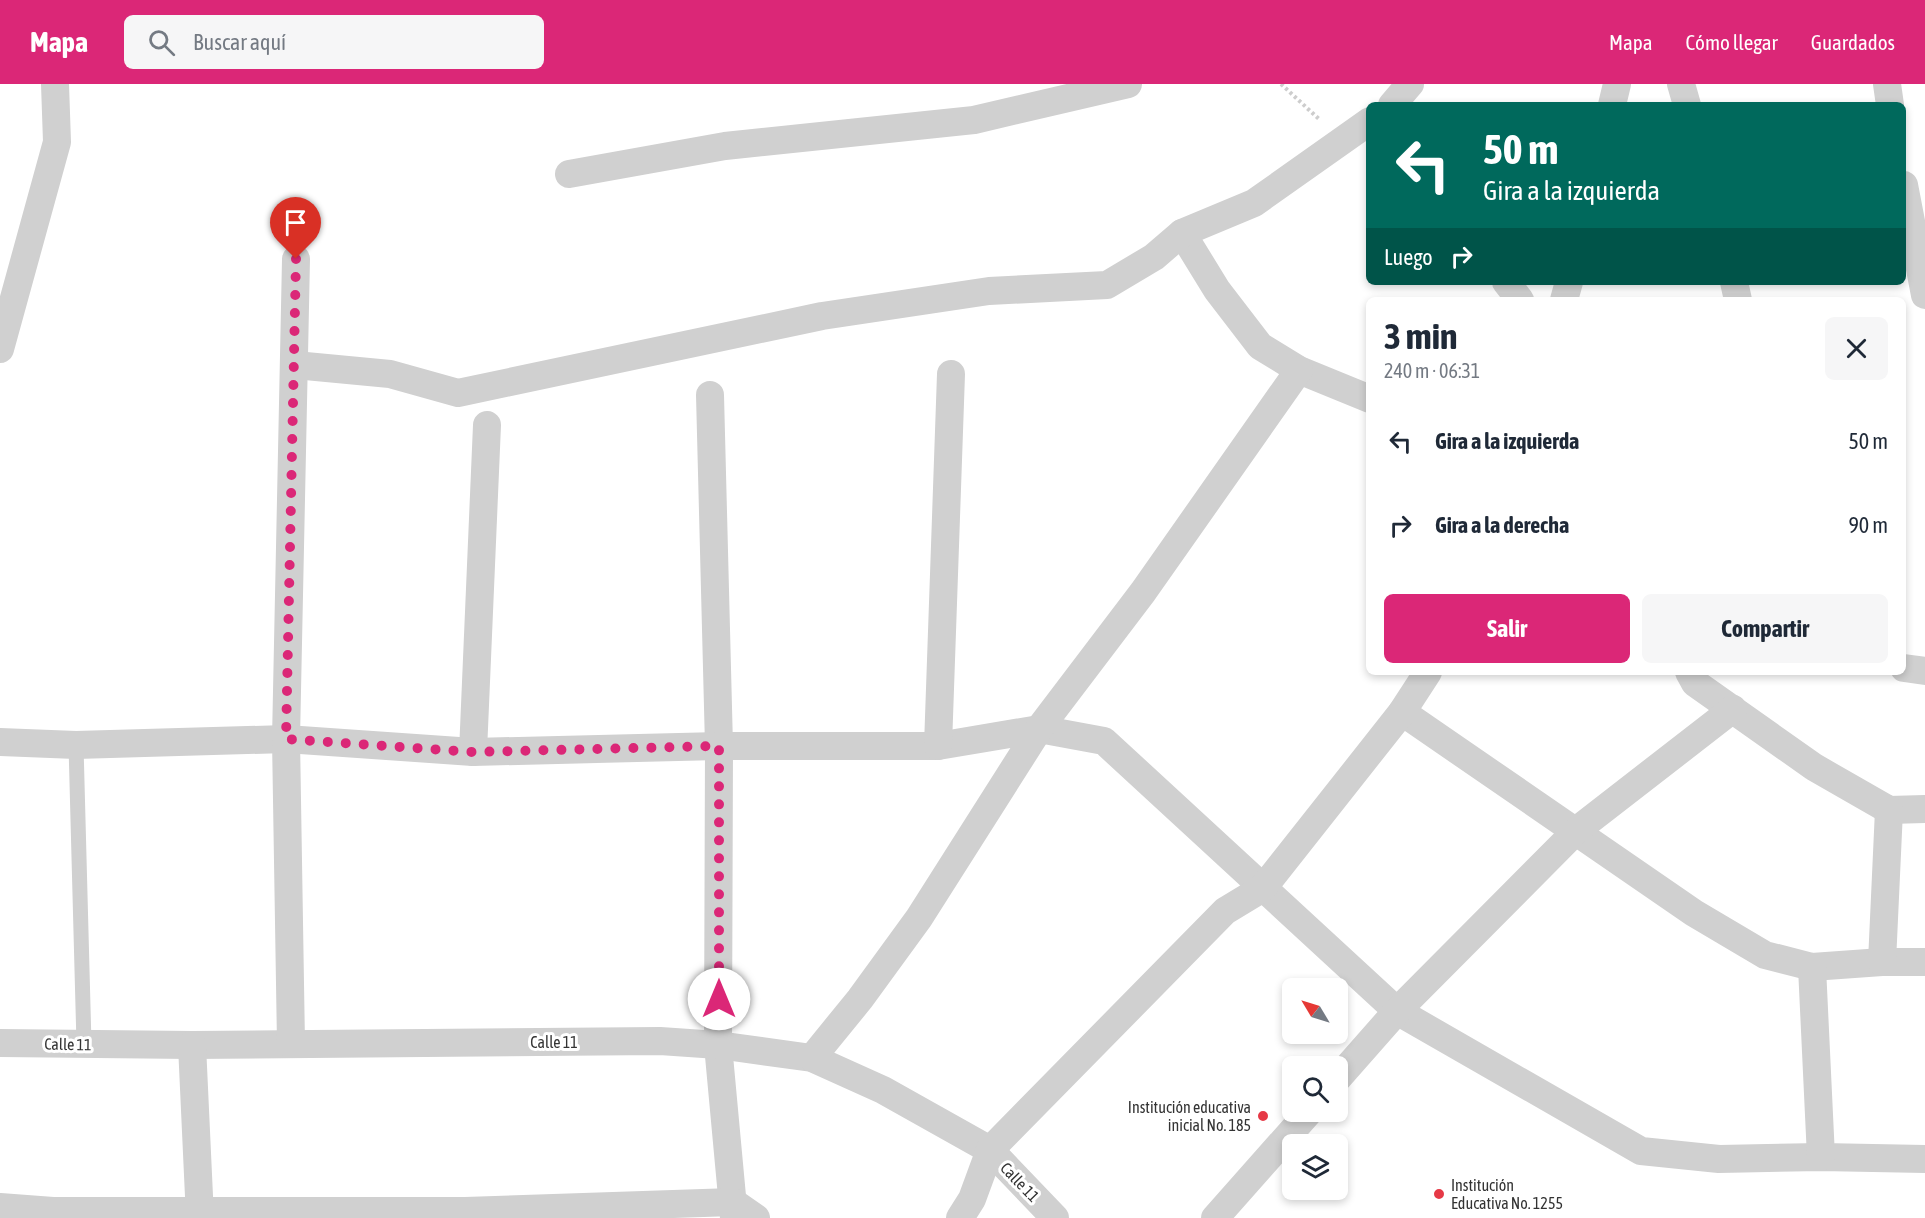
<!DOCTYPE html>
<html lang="es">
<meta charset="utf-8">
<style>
:root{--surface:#fff;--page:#f6f6f7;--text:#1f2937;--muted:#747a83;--accent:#db2777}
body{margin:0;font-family:"Asap Condensed",sans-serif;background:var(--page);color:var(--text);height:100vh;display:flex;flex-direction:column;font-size:22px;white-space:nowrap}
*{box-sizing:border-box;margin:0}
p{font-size:20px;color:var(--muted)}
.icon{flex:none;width:33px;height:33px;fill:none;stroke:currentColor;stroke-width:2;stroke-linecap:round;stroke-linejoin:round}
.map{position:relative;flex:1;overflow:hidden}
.details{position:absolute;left:1366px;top:213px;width:540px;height:378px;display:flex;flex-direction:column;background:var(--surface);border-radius:9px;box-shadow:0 3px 9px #0003}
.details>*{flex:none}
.top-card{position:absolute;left:1366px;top:18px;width:540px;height:183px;border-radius:9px;box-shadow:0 3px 9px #0003;background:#00695c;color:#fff;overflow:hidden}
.needle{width:39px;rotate:308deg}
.controls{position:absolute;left:1282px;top:894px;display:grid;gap:12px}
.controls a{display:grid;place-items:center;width:66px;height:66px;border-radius:9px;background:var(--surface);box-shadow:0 3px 9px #0003;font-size:30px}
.pin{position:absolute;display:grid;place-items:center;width:51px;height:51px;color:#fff;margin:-62px -26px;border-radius:50% 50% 50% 0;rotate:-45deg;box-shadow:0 0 6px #0007}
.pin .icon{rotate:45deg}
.me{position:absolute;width:66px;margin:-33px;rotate:0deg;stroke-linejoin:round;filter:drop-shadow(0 0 4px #0008)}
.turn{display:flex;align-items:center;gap:21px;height:126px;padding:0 18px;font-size:27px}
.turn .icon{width:78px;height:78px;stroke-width:2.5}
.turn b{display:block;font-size:42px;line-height:51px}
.then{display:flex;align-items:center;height:57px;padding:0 18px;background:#0003;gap:12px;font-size:22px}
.round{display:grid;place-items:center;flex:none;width:63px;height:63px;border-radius:9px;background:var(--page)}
.head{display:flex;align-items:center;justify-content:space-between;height:102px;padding:0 18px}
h1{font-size:36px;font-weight:700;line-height:45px}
.action{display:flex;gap:12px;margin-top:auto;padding:12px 18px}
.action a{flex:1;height:69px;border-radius:9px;background:var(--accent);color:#fff;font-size:24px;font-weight:700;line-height:69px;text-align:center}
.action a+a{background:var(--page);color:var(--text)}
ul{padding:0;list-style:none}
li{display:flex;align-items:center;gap:18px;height:84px;padding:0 18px}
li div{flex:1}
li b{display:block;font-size:22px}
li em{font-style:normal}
header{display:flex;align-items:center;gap:36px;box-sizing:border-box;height:84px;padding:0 30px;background:var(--accent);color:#fff}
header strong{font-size:28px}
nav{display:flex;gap:33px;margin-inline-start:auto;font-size:21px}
.search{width:420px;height:54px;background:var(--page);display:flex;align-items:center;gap:15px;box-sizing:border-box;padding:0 21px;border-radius:9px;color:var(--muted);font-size:22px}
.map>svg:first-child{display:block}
</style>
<header>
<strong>Mapa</strong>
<div class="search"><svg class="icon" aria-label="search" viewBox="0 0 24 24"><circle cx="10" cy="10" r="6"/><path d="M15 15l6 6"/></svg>Buscar aquí</div>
<nav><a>Mapa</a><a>Cómo llegar</a><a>Guardados</a></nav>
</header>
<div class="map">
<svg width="1925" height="1134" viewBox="0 0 1925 1134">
<rect width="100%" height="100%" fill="#fff"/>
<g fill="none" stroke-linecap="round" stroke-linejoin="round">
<path stroke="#cdcdcd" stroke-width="4" stroke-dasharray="3 3" stroke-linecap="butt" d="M 1281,0 L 1320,36"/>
<path stroke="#d0d0d0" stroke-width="15" d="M 76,661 L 84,960"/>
<g stroke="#d0d0d0" stroke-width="28">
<path d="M 1681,0 L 1687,21"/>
<path d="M 1887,0 L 1890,21"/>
<path d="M 1392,21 L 1410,0"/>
<path d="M 1612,21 L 1617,0"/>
<path d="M 569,90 L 725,62 L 974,36 L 1128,0"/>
<path d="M 1904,101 L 1925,211"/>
<path d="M 1182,149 L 1217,206 L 1260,262 L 1299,286 L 1370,315"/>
<path d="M 1506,198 L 1520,216"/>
<path d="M 1734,198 L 1738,216"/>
<path d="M 1564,216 L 1569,198"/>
<path d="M 0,265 L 57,58 L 55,0"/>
<path d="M 295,281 L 390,290 L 458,309 L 822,232 L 989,207 L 1107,201 L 1154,173 L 1182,149 L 1254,119 L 1370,37"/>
<path d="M 710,311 L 719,662 L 718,961 L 734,1134"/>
<path d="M 1904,584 L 1925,587"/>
<path d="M 1689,588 L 1695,599 L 1814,683 L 1889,726 L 1925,725"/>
<path d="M 1402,628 L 1694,829 L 1765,871 L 1812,883 L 1882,878 L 1925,878"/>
<path d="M 0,658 L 76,661 L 286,655 L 473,668 L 719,662 L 938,662 L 1039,645 L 1104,657 L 1397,927 L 1641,1067 L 1719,1075 L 1821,1073 L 1925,1075"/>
<path d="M 938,662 L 951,290"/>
<path d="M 473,668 L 487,341"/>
<path d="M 1882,878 L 1889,726"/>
<path d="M 1812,883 L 1821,1073"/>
<path d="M 0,959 L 192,961 L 660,957 L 718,961 L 812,974 L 883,1006 L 990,1066 L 1055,1134"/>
<path d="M 291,960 L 286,655 L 296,175"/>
<path d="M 192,961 L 200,1134"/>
<path d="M 812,974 L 860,915 L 919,834 L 1039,645 L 1143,508 L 1299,286"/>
<path d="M 1338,994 L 1397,927 L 1577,746 L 1733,625"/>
<path d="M 0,1123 L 53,1127 L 465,1127 L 733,1118 L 756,1134"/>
<path d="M 960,1134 L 972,1115 L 990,1066 L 1225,827 L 1263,804 L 1402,628 L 1428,588"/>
<path d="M 1215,1134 L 1309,1028"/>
</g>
</g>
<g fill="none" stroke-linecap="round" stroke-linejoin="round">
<path stroke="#db2777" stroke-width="10" stroke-dasharray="0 18" d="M 296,175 L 286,655 L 473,668 L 719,662 L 719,915"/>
</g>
<g fill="#e63946" stroke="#fff" stroke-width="2">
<circle cx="1263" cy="1032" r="6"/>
<circle cx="1439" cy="1110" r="6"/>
</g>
<g text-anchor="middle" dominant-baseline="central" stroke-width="6" stroke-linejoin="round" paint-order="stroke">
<g font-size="16" fill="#333" stroke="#fff">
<text x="554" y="958">Calle 11</text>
<text transform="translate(68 960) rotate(1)">Calle 11</text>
<text transform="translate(1020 1098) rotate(46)">Calle 11</text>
</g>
<g font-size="16" fill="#333" stroke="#fff" text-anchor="end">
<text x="1251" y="1023">Institución educativa<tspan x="1251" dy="18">inicial No. 185</tspan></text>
<text x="1451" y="1101" text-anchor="start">Institución<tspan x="1451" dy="18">Educativa No. 1255</tspan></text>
</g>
</g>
</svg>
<div class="controls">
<a><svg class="needle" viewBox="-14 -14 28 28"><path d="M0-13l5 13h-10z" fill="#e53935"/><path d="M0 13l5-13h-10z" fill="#747a83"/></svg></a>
<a><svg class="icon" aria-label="search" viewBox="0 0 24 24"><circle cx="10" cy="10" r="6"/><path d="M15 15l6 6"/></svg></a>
<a><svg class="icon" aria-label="layers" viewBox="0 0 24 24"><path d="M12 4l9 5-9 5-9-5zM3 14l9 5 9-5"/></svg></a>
</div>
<div class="pin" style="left:296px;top:175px;background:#d93025"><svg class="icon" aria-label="arrive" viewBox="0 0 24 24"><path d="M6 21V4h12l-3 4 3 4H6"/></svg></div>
<svg class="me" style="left:719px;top:915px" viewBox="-20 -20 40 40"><circle r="19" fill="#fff"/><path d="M0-13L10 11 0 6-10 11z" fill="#db2777"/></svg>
<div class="top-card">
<div class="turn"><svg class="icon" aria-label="left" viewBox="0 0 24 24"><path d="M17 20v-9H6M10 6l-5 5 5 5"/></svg><div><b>50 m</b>Gira a la izquierda</div></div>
<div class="then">Luego<svg class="icon" aria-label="right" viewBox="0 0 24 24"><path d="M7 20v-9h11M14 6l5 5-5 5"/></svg></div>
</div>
<section class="details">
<div class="head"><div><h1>3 min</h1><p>240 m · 06:31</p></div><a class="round"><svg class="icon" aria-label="close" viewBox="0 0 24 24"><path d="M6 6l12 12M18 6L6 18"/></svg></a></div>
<ul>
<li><svg class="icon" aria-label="left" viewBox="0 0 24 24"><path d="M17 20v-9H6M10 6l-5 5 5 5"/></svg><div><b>Gira a la izquierda</b></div><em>50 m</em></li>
<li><svg class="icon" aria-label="right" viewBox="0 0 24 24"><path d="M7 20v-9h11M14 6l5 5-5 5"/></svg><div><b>Gira a la derecha</b></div><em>90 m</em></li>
</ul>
<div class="action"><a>Salir</a><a>Compartir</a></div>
</section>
</div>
